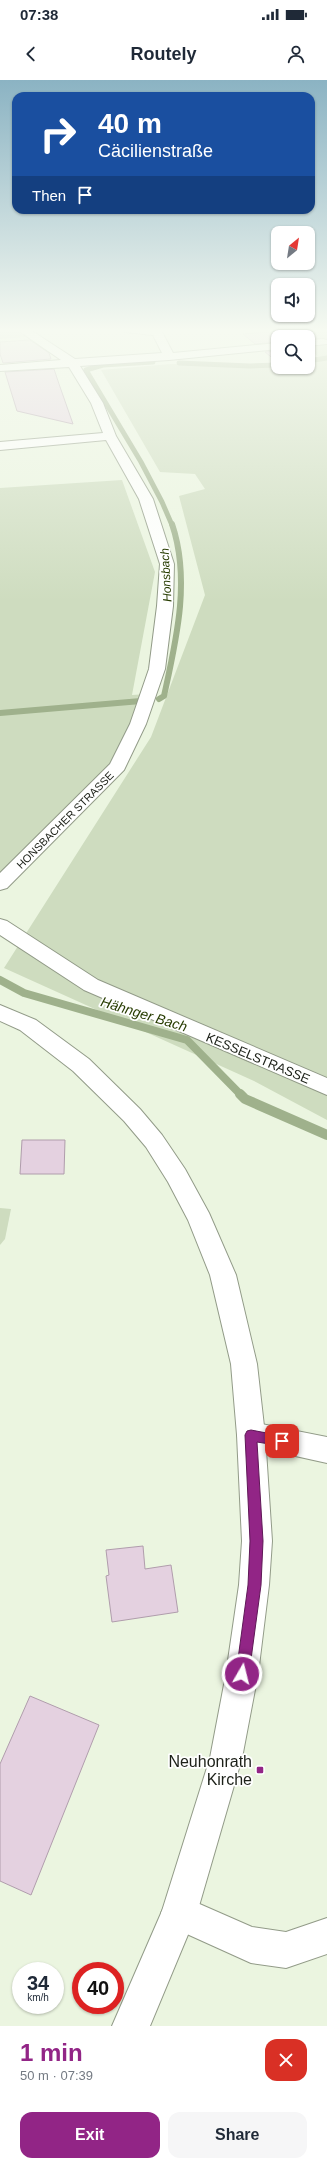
<!DOCTYPE html>
<meta charset="utf-8">
<style>
:root{--surface:#fff;--page:#f6f6f7;--text:#1f2937;--muted:#747a83;--accent:#922586}
body{margin:0;font-family:Helvetica,sans-serif;background:var(--page);color:var(--text);height:100vh;display:flex;flex-direction:column;font-size:15px;white-space:nowrap}
*{box-sizing:border-box;margin:0}
p{font-size:13px;color:var(--muted)}
.icon{flex:none;width:22px;height:22px;fill:none;stroke:currentColor;stroke-width:2;stroke-linecap:round;stroke-linejoin:round}
.map{position:relative;height:1946px;overflow:hidden}
.panel{display:flex;flex-direction:column;background:var(--surface);flex:1}
.panel>*{flex:none}
.top-card{position:absolute;left:12px;top:12px;width:303px;height:122px;border-radius:12px;box-shadow:0 1px 3px #0004;background:#1a4fa0;color:#fff;overflow:hidden}
.needle{width:26px;rotate:30deg}
.controls{position:absolute;left:271px;top:146px;display:grid;gap:8px}
.controls a{display:grid;place-items:center;width:44px;height:44px;border-radius:8px;background:var(--surface);box-shadow:0 1px 3px #0004;font-size:20px}
.speed{position:absolute;left:12px;top:1882px;display:flex;gap:8px;font-size:20px;font-weight:700;text-align:center}
.speed>*{display:grid;place-content:center;width:52px;height:52px;border-radius:50%;background:var(--surface);box-shadow:0 1px 3px #0004;line-height:1}
.speed small{font-size:10px;font-weight:400}
.speed .limit{border:6px solid #d22;background:#fff;color:#111}
.pin{position:absolute;display:grid;place-items:center;width:34px;height:34px;color:#fff;margin:-17px;border-radius:8px;box-shadow:0 2px 6px #0006}
.me{position:absolute;width:44px;margin:-22px;rotate:8deg;stroke-linejoin:round;filter:drop-shadow(0 0 3px #0008)}
.turn{display:flex;align-items:center;gap:14px;height:84px;padding:0 20px;font-size:18px}
.turn .icon{width:52px;height:52px;stroke-width:2.5}
.turn b{display:block;font-size:28px;line-height:34px}
.then{display:flex;align-items:center;height:38px;padding:0 20px;background:#0003;gap:8px;font-size:15px}
.round{display:grid;place-items:center;flex:none;width:42px;height:42px;border-radius:12px;background:var(--page)}
.head{display:flex;align-items:center;justify-content:space-between;height:68px;padding:0 20px}
h1{font-size:24px;font-weight:800;line-height:30px;color:var(--accent)}
.button{display:flex;gap:8px;margin-top:auto;padding:8px 20px}
.button a{flex:1;height:46px;border-radius:12px;background:var(--accent);color:#fff;font-size:16px;font-weight:800;line-height:46px;text-align:center}
.button a+a{background:var(--page);color:var(--text)}
.status{display:flex;justify-content:space-between;align-items:center;height:28px;padding:0 20px;background:var(--surface);direction:ltr}
.status svg{height:11px;fill:currentColor}
header{display:flex;justify-content:space-between;align-items:center;height:52px;padding:0 20px;background:var(--surface);font-size:18px;font-weight:800}
.map>svg:first-child{display:block}
</style>
<div class="status"><b>07:38</b><svg viewBox="0 0 49 12"><path d="M0 12V9h3v3zM5 12V6h3v6zM10 12V3h3v9zM15 12V0h3v12zM26 1h20v11H26zM47 4h2v5h-2z"/></svg></div>
<header><svg class="icon" aria-label="back" viewBox="0 0 24 24"><path d="M15 5l-7 7 7 7"/></svg>Routely<svg class="icon" aria-label="person" viewBox="0 0 24 24"><circle cx="12" cy="8" r="4"/><path d="M4 21q1-7 8-7t8 7"/></svg></header>
<div class="map">
<svg width="327" height="1946" viewBox="0 0 327 1946">
<rect width="100%" height="100%" fill="#ebf5e0"/>
<g fill="#cedcbf">
<path d="M 0,249 L 14,249 L 26,257 L 0,259 Z"/>
<path d="M 306,249 L 327,249 L 327,1040 L 254,1001 L 4,888 L 151,657 L 205,515 L 179,416 L 205,409 L 195,394 L 160,392 L 101,290 L 171,284 L 252,285 L 278,282 L 278,287 L 308,287 L 308,278 L 318,277 L 308,266 L 317,260 Z"/>
<path d="M 122,400 L 155,492 L 132,615 L 148,614 L 111,684 L 0,795 L 0,408 Z"/>
<path d="M 0,1128 L 11,1129 L 5,1159 L 0,1165 Z"/>
</g>
<g fill="none" stroke-linecap="round" stroke-linejoin="round">
<g stroke="#9fb18c" stroke-width="5">
<path d="M 308,281 L 327,278"/>
<path d="M 153,282 L 103,285 L 86,290 L 141,382 L 162,422 L 172,445"/>
<path d="M 179,283 L 250,286 L 278,285"/>
</g>
<g stroke="#9fb18c" stroke-width="6">
<path d="M 159,619 L 164,616 C 176,561 191,500 172,444"/>
<path d="M 0,633 L 141,621"/>
</g>
<path stroke="#9fb18c" stroke-width="8" d="M 0,900 L 24,913 L 187,960 L 241,1015"/>
<path stroke="#9fb18c" stroke-width="10" d="M 240,1014 L 245,1019 L 327,1055"/>
</g>
<g fill="#e4d1e0" stroke="#b09dac">
<path d="M 286,251 L 292,257 L 278,257 L 278,262 L 255,264 L 243,254 Z"/>
<path d="M 30,260 L 49,273 L 51,279 L 3,283 L 0,274 L 0,262 Z"/>
<path d="M 278,271 L 278,279 L 275,280 L 265,272 Z"/>
<path d="M 54,289 L 59,304 L 73,344 L 17,331 L 5,292 Z"/>
<path d="M 22,1060 L 65,1060 L 64,1094 L 20,1094 Z"/>
<path d="M 143,1466 L 145,1489 L 171,1485 L 178,1532 L 112,1542 L 106,1496 L 109,1495 L 106,1470 Z"/>
<path d="M 30,1616 L 99,1645 L 31,1815 L 0,1801 L 0,1684 Z"/>
</g>
<g fill="none" stroke-linecap="round" stroke-linejoin="round">
<defs>
<g id="minor">
<path d="M 16,249 L 29,249 L 75,279 L 162,273 L 153,255 L 125,252 L 120,249 L 161,250 L 173,273 L 278,263 L 278,269 L 169,280 L 80,286 L 103,323 L 116,356 L 153,419 L 174,484 L 173,526 L 165,589 L 146,644 L 124,690 L 7,808 L 0,810 L 0,793 L 110,684 L 130,644 L 149,589 L 157,526 L 160,484 L 139,419 L 106,360 L 0,370 L 0,362 L 103,353 L 91,323 L 69,287 L 0,291 L 0,285 L 61,280 Z"/>
<path d="M 323,259 L 327,260 L 327,264 L 308,266 L 308,260 Z"/>
<path d="M 0,839 L 7,841 L 98,900 L 327,998 L 327,1015 L 84,910 L 0,855 Z"/>
<path d="M 251,1342 L 327,1357 L 327,1383 L 241,1364 L 237,1355 L 241,1346 Z"/>
<path d="M 179,1815 L 252,1847 L 286,1852 L 327,1838 L 327,1874 L 286,1888 L 251,1883 L 167,1845 L 161,1833 L 167,1821 Z"/>
</g>
<path id="tertiary" d="M 0,925 L 36,940 L 89,979 L 140,1029 L 162,1055 L 185,1089 L 209,1133 L 236,1195 L 257,1284 L 265,1355 L 272,1461 L 269,1505 L 258,1594 L 242,1678 L 197,1833 L 150,1946 L 112,1946 L 162,1831 L 210,1678 L 226,1594 L 239,1505 L 242,1461 L 237,1355 L 231,1284 L 210,1195 L 188,1140 L 168,1102 L 146,1067 L 124,1041 L 73,991 L 20,950 L 0,941 Z"/>
</defs>
<use href="#minor" stroke="#929b88" stroke-width="2"/>
<use href="#tertiary" stroke="#929b88" stroke-width="2"/>
<use href="#minor" fill="#fff" fill-rule="evenodd"/>
<use href="#tertiary" fill="#fff" fill-rule="evenodd"/>
</g>
<linearGradient id="sky" x2="0" y2="1"><stop stop-color="#8bb3c3"/><stop offset="0.48" stop-color="#f6faf1"/><stop offset="1" stop-color="#f6faf1" stop-opacity="0"/></linearGradient>
<rect width="327" height="522" fill="url(#sky)"/>
<path fill="#922586" stroke="#5f1857" d="M 251,1350 L 282,1356 L 286,1357 L 287,1361 L 286,1365 L 282,1366 L 257,1362 L 263,1461 L 261,1505 L 249,1594 L 247,1599 L 242,1601 L 238,1599 L 236,1594 L 248,1505 L 250,1461 L 245,1355 L 247,1351 Z"/>
<rect fill="#922586" stroke="#fff" stroke-width="1.5" x="256" y="1686" width="8" height="8" rx="2"/>
<g text-anchor="middle" dominant-baseline="central" stroke-width="3.5" stroke-linejoin="round" paint-order="stroke">
<g font-size="11" fill="#1c2018" stroke="#fff">
<text transform="translate(65 740) rotate(-45)">HONSBACHER STRASSE</text>
</g>
<g font-size="12" font-style="italic" fill="#273c01" stroke="#fff">
<text transform="translate(166 495) rotate(-93)">Honsbach</text>
</g>
<g font-size="13" fill="#1c2018" stroke="#fff">
<text transform="translate(258 978) rotate(23)">KESSELSTRASSE</text>
</g>
<g font-size="14" font-style="italic" fill="#273c01" stroke="#fff">
<text transform="translate(144 934) rotate(17)">Hähnger Bach</text>
</g>
<g font-size="16" fill="#1c2018" stroke="#fff" text-anchor="end">
<text x="252" y="1681">Neuhonrath<tspan x="252" dy="18">Kirche</tspan></text>
</g>
</g>
</svg>
<div class="controls">
<a><svg class="needle" viewBox="-14 -14 28 28"><path d="M0-13l5 13h-10z" fill="#e53935"/><path d="M0 13l5-13h-10z" fill="#747a83"/></svg></a>
<a><svg class="icon" aria-label="sound" viewBox="0 0 24 24"><path d="M4 9h4l5-4v14l-5-4H4zM17 9q2 3 0 6"/></svg></a>
<a><svg class="icon" aria-label="search" viewBox="0 0 24 24"><circle cx="10" cy="10" r="6"/><path d="M15 15l6 6"/></svg></a>
</div>
<div class="speed"><div>34<small>km/h</small></div><div class="limit">40</div></div>
<div class="pin" style="left:282px;top:1361px;background:#d93025"><svg class="icon" aria-label="arrive" viewBox="0 0 24 24"><path d="M6 21V4h12l-3 4 3 4H6"/></svg></div>
<svg class="me" style="left:242px;top:1594px" viewBox="-20 -20 40 40"><circle r="17" fill="#922586" stroke="#fff" stroke-width="3"/><path d="M0-11L8 9 0 5-8 9z" fill="#fff"/></svg>
<div class="top-card">
<div class="turn"><svg class="icon" aria-label="right" viewBox="0 0 24 24"><path d="M7 20v-9h11M14 6l5 5-5 5"/></svg><div><b>40 m</b>Cäcilienstraße</div></div>
<div class="then">Then<svg class="icon" aria-label="arrive" viewBox="0 0 24 24"><path d="M6 21V4h12l-3 4 3 4H6"/></svg></div>
</div>
</div>
<section class="panel">
<div class="head"><div><h1>1 min</h1><p>50 m · 07:39</p></div><a class="round" style="background:#d93025;color:#fff"><svg class="icon" aria-label="close" viewBox="0 0 24 24"><path d="M6 6l12 12M18 6L6 18"/></svg></a></div>
<div class="button"><a>Exit</a><a>Share</a></div>
</section>
